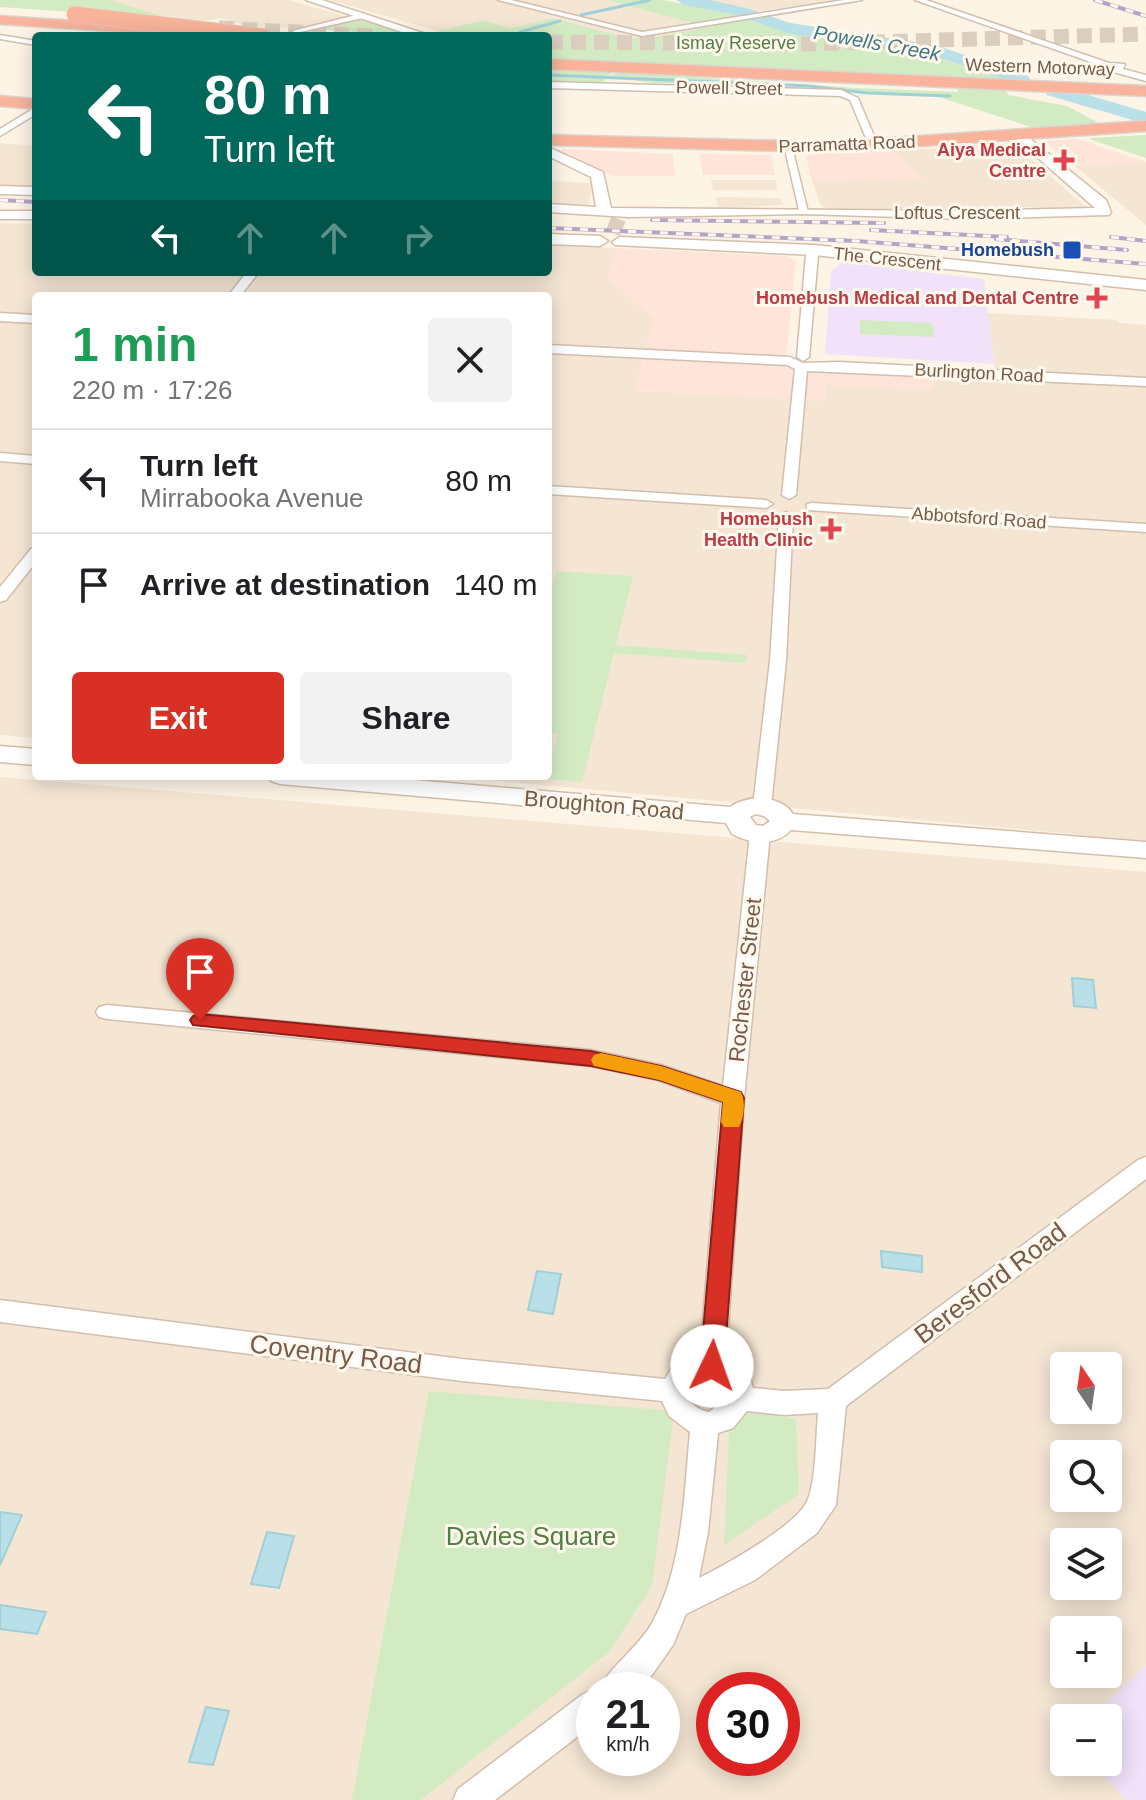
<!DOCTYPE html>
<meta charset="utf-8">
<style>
:root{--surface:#fff;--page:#f2f2f2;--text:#202124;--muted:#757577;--line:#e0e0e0;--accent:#d93025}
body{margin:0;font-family:Arial,sans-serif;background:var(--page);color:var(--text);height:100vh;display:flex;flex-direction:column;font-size:30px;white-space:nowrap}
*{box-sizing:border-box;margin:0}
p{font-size:26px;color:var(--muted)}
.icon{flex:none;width:44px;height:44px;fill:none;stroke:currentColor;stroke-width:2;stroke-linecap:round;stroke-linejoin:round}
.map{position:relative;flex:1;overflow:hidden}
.panel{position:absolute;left:32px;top:292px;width:520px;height:488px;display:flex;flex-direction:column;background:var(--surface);border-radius:8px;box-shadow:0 4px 20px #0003}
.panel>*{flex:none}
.guide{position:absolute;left:32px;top:32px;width:520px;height:244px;border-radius:8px;box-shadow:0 4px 20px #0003;background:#00695c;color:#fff;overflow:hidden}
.needle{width:52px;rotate:347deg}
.fabs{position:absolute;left:1050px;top:1352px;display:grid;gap:16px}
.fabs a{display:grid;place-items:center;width:72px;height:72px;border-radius:8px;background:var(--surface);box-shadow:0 4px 20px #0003;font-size:40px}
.speed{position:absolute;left:576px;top:1672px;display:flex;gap:16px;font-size:40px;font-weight:700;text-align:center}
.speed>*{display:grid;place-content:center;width:104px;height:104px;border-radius:50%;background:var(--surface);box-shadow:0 4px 20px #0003;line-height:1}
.speed small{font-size:20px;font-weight:400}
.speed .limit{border:12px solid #d22;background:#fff;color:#111}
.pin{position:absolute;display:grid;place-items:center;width:68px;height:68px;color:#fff;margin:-82px -34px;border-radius:50% 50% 50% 0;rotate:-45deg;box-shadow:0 0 8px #0007}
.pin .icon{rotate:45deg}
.me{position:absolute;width:88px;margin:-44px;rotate:3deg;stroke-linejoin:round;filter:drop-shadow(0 0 6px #0008)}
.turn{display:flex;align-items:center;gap:28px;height:168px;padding:0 40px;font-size:36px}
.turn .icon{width:104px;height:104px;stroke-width:2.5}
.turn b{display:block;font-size:56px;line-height:68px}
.lanes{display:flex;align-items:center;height:76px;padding:0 40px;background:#0003;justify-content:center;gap:40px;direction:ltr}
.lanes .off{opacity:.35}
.round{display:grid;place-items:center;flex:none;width:84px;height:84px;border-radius:8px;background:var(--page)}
.head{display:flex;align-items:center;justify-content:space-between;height:136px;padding:0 40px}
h1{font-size:48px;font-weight:800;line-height:60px;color:#1e9e55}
.cta{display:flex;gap:16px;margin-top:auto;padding:16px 40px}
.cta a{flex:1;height:92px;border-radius:8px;background:var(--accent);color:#fff;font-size:32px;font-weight:800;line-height:92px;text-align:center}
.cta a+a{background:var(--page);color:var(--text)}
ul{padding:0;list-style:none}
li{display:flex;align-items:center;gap:24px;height:104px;padding:0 40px;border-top:2px solid var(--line)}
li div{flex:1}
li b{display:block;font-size:30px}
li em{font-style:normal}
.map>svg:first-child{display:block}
</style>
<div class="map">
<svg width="1146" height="1800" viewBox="0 0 1146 1800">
<rect width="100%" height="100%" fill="#fdf4e6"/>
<g fill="#f5e6d4" fill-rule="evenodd">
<path d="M 110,0 L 288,0 L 348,17 L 294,28 L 247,26 L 221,18 L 200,22 L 173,19 Z"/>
<path d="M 329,0 L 607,0 L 709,27 L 650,38 L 628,38 L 553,18 L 511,28 L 483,20 L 438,31 Z"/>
<path d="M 706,0 L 838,0 L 756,12 Z"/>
<path d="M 0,143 L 36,146 L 36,188 L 0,187 Z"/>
<path d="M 1013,143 L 1086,207 L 1079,210 L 1030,207 L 960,211 L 826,208 L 821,206 L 812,181 L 922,179 L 894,151 Z"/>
<path d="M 1146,163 L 1146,225 L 1075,166 Z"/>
<path d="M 711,180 L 776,180 L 777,190 L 713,190 Z"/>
<path d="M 548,181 L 593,183 L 588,205 L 548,204 Z"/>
<path d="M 716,197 L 780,198 L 783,205 L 719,208 Z"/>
<path d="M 0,223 L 36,224 L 36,272 L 548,272 L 548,245 L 617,248 L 608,278 L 654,318 L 635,390 L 824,401 L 826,385 L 933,390 L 933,378 L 997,382 L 987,313 L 1116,320 L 1121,323 L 1146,325 L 1146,841 L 447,776 L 548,776 L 548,296 L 36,296 L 36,738 L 0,735 Z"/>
<path d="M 0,777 L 1146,872 L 1146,1800 L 0,1800 ZM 1064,1366 L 1108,1366 L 1108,1410 L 1064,1410 ZM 1064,1454 L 1108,1454 L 1108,1498 L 1064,1498 ZM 1064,1542 L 1108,1542 L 1108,1586 L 1064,1586 ZM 1064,1630 L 1108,1630 L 1108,1674 L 1064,1674 ZM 594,1690 L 662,1690 L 662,1758 L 594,1758 ZM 714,1690 L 782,1690 L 782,1758 L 714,1758 ZM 1064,1718 L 1108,1718 L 1108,1762 L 1064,1762 Z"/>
</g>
<g fill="#fee4d9">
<path d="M 1077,139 L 1146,162 L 1146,163 L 1075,166 L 1043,141 Z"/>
<path d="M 562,149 L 673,154 L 675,176 L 613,176 L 561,151 Z"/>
<path d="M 894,151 L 923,179 L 812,181 L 806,155 Z"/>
<path d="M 700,154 L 771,155 L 775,175 L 703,175 Z"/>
<path d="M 617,248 L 786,256 L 796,261 L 785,368 L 932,374 L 933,390 L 827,385 L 824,401 L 635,390 L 654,318 L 608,278 Z"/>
</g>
<g fill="#f1e2f9">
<path d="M 843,262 L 984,279 L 994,364 L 825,354 L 831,271 Z"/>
<path d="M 1146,1665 L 1146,1800 L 1127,1800 L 1090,1762 L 1108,1762 L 1108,1718 L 1091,1718 Z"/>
</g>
<g fill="#d3ebc3">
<path d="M 0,0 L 110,0 L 173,19 L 0,7 Z"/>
<path d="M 607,0 L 663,0 L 736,14 L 779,29 L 927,53 L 1022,81 L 1003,81 L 1008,95 L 1067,106 L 1099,123 L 1037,129 L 936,96 L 859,93 L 809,86 L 654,83 L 611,78 L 611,74 L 603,82 L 550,81 L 548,67 L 606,71 L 613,75 L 617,72 L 857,88 L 958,92 L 955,79 L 548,58 L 548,36 L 444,36 L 438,31 L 483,20 L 511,28 L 553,18 L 628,38 L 650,38 L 707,27 Z"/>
<path d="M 359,19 L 406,34 L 411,36 L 316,29 Z"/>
<path d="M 1146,135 L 1146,158 L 1089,139 L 1091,138 Z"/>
<path d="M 860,320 L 932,323 L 934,337 L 860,334 Z"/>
<path d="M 557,571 L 633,576 L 616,645 L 747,655 L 746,663 L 614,653 L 582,782 L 546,779 L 558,734 L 548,732 L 548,601 Z"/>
<path d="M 429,1391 L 674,1411 L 652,1586 L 609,1652 L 421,1800 L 352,1800 Z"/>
<path d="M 730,1409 L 796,1419 L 799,1494 L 724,1545 Z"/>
</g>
<g fill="#b9e0e8" stroke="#9fd0da" stroke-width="2">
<path d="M 1072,978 L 1093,980 L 1096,1008 L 1074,1006 Z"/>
<path d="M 881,1251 L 922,1256 L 922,1272 L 882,1267 Z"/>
<path d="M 537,1271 L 561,1274 L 553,1314 L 528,1310 Z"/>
<path d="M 0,1512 L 22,1515 L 0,1565 Z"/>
<path d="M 267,1532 L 294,1536 L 279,1588 L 251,1584 Z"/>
<path d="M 0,1605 L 46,1612 L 37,1634 L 0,1629 Z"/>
<path d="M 206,1707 L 229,1711 L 213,1765 L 189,1762 Z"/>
</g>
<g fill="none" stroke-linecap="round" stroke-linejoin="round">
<g stroke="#9fd0da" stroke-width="3">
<path d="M 581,15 L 650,0"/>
<path d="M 525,36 L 520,32 L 560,21"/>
<path d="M 548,75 L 809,86 L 867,93 L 950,96"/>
</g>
<g fill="#b9e0e8" fill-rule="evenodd">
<path d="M 676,0 L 709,0 L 747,8 L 790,23 L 935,45 L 1028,76 L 1031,80 L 1022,85 L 932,55 L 787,33 L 737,15 L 684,5 Z"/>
<path d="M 1054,85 L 1146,112 L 1146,124 L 1047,95 L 1045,91 L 1047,87 Z"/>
</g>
<path stroke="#dccebf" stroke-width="15" stroke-dasharray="15 8" stroke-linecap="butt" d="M 613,233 L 619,217"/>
<g stroke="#dccebf" stroke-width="15" stroke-dasharray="15 8" stroke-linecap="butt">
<path d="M 219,28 L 372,36"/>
<path d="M 548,42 L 804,44 L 1146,34"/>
</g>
<defs>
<g id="street">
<path d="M 498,0 L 511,0 L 642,32 L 844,0 L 862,0 L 642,36 Z"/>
<path d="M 915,0 L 926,0 L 1109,63 L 1125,64 L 1123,69 L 1146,75 L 1146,81 L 1099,68 L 1099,65 Z"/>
<path d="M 364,13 L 367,17 L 296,33 L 292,31 Z"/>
<path d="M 0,35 L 36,41 L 36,45 L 0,39 Z"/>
<path d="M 548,82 L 841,90 L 858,98 L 879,148 L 871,150 L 850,100 L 840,96 L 548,88 Z"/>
<path d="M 36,107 L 36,114 L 0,136 L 0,129 Z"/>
<path d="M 784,145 L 792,147 L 808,212 L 799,210 Z"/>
<path d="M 812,252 L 818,255 L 809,357 L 803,361 L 797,357 L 806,255 Z"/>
<path d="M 247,272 L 259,272 L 240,296 L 228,296 Z"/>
<path d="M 0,313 L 36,315 L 36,323 L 0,321 Z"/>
<path d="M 548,345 L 790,357 L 803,363 L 839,362 L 1146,378 L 1146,386 L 807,371 L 796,495 L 789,499 L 782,495 L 795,369 L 787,365 L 548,353 Z"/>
<path d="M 0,453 L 36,456 L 36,464 L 0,461 Z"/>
<path d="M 548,486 L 766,500 L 773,504 L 766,508 L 548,494 Z"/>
<path d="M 812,503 L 1146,524 L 1146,532 L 807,510 L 807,504 Z"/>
<path d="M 786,512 L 793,516 L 786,661 L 771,806 L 762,812 L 753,806 L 770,661 L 779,516 Z"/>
<path d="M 36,547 L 36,562 L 6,600 L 0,602 L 0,587 L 31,549 Z"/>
<path d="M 760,828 L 770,834 L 744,1098 L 726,1360 C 740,1365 750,1373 753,1388 L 784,1391 L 828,1389 L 1138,1160 L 1146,1157 L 1146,1179 L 846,1406 L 836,1505 L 817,1533 L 755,1580 L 686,1614 L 673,1645 L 652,1675 L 636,1690 L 599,1690 C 608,1668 638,1648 652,1623 C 683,1567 684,1495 690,1432 L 669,1416 L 662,1401 L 462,1381 L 0,1322 L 0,1300 L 462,1359 L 665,1379 L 673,1366 L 700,1356 L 721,1103 L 658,1080 L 591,1066 L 107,1019 L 99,1017 L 96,1012 L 99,1007 L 107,1005 L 591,1050 L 661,1065 L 723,1086 L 750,834 ZM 707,1376 C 719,1380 726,1383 727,1397 L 709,1412 C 693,1409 683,1397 691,1382 ZM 747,1411 L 784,1415 L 818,1413 C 816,1436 816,1479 808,1499 C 800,1524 723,1566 699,1578 L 708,1532 L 718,1433 L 733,1428 Z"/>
<path d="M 594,1689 L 594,1724 L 495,1800 L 453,1800 L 458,1789 L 583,1694 Z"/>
</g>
<g id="secondary">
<path d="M 306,0 L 322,0 L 432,36 L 414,36 Z"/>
<path d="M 1019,130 L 1106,200 L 1111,212 L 1109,215 L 963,219 L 804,214 L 628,217 L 548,212 L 548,204 L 596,207 L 591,177 L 548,156 L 548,147 L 603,172 L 611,208 L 963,211 L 1095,208 L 1014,137 L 1014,131 Z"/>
<path d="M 0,186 L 36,187 L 36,195 L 0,194 Z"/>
<rect x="0" y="211" width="36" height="8"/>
<path d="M 548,234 L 600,236 L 608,241 L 600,246 L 548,244 Z"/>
<path d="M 620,237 L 814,245 L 1146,280 L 1146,290 L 814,255 L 615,245 L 612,242 Z"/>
<path d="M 0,746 L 36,749 L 36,765 L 0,762 Z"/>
<path d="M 267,776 L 368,776 L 730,807 C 747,795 780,794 793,814 L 1146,842 L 1146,858 L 791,830 C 775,847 751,844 732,834 L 726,823 L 280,784 L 271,781 ZM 755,814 L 764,816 L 770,821 L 763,826 L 756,825 L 750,817 Z"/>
</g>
<g id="highway">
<path d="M 0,16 L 169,27 L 176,31 L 169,35 L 0,24 Z"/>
<path d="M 548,59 L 1146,86 L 1146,96 L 548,69 Z"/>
<path d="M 0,96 L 36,99 L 36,109 L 0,106 Z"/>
<path d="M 1146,121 L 1146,131 L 829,152 L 548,145 L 548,135 L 829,142 Z"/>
</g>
</defs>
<use href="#street" stroke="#d1bead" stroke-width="3"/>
<use href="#secondary" stroke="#d4beab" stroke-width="3"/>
<use href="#highway" stroke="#dcd4d0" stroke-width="3"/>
<use href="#street" fill="#fff" fill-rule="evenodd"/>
<use href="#secondary" fill="#fff" fill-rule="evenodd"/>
<use href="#highway" fill="#f9b49b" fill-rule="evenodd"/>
<defs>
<g id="rail">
<path d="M 1095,0 L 1146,16"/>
<path d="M 0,200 L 36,202"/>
<path d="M 652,220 L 884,223"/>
<path d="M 548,228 L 857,241 L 1146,264"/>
<path d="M 871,230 L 1007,237"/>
<path d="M 1111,237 L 1146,241"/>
<path d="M 996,239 L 1127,250"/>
</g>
</defs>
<use href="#rail" stroke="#b7a3c7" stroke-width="4"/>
<use href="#rail" stroke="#fff8ed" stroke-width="3" stroke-dasharray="8" stroke-linecap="butt"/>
<defs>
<path id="highway-bridge" d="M 74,14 L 263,36"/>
</defs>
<use href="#highway-bridge" stroke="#dcd4d0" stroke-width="16" stroke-linecap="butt"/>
<use href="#highway-bridge" stroke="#f9b49b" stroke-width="15"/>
</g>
<path fill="#d93025" stroke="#8d1f18" stroke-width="2" d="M 200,1014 L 591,1051 L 661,1066 L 741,1092 L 744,1098 L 724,1366 L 721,1373 L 712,1376 L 704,1373 L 700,1366 L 723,1102 L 659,1080 L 591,1066 L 193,1025 L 190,1020 L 193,1016 Z"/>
<path fill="#f59e0b" d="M 601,1053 L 661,1066 L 741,1092 C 746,1102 744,1118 739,1127 L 724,1127 L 721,1122 L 723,1102 L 659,1080 L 594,1066 L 591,1060 L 594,1055 Z"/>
<g fill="#e0444e" stroke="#fff8ed" stroke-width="3">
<path d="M1060 148h8v8h8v8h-8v8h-8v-8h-8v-8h8z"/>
<path d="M1093 286h8v8h8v8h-8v8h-8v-8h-8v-8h8z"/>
<path d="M827 517h8v8h8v8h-8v8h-8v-8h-8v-8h8z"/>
</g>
<rect fill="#1a4fb4" stroke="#fff8ed" stroke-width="3" x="1062" y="240" width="20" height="20" rx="4"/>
<g text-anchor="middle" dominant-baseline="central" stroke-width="6" stroke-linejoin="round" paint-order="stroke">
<g font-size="18" fill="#527e41" stroke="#fff8ed">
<text x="736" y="43">Ismay Reserve</text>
</g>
<g font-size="18" fill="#775a49" stroke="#fff8ed">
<text transform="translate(1040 67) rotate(2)">Western Motorway</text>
<text transform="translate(729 88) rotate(1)">Powell Street</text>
<text transform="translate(847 144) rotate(-2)">Parramatta Road</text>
<text x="957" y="213">Loftus Crescent</text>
<text transform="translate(887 259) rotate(6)">The Crescent</text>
<text transform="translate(979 373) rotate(3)">Burlington Road</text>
<text transform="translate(979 518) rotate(4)">Abbotsford Road</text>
</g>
<g font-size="18" font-weight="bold" fill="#be3a42" stroke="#fff8ed" text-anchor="end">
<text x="1046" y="150">Aiya Medical<tspan x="1046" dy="21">Centre</tspan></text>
<text x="1079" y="298">Homebush Medical and Dental Centre</text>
<text x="813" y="519">Homebush<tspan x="813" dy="21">Health Clinic</tspan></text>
</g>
<g font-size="18" font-weight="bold" fill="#164399" stroke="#fff8ed" text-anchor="end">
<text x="1054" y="250">Homebush</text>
</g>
<g font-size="20" font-style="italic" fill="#3f7884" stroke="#fff8ed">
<text transform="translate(877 43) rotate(10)">Powells Creek</text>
</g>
<g font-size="22" fill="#775a49" stroke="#fff8ed">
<text transform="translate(604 805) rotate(5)">Broughton Road</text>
<text transform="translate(745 980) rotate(-84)">Rochester Street</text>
</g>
<g font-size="26" fill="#775a49" stroke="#fff8ed">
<text transform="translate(990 1283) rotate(-37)">Beresford Road</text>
<text transform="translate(336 1354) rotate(7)">Coventry Road</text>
</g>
<g font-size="26" fill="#527e41" stroke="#fff8ed">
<text x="531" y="1536">Davies Square</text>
</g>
</g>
</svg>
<div class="fabs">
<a><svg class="needle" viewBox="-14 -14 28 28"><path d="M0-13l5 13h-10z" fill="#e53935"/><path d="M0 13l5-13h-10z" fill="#757577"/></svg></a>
<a><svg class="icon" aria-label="search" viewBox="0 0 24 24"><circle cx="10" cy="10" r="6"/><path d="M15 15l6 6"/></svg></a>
<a><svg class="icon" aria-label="layers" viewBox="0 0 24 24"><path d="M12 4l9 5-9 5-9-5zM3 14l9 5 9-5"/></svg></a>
<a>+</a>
<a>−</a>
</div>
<div class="speed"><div>21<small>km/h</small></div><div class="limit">30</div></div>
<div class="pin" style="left:200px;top:1020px;background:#d93025"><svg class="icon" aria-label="arrive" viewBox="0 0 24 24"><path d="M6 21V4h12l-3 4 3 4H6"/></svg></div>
<svg class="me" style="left:712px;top:1366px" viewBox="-20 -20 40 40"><circle r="19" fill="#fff"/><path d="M0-13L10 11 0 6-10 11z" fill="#d93025"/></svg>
<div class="guide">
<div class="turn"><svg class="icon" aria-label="left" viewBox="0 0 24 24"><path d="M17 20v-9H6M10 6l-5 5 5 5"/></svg><div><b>80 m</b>Turn left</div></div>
<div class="lanes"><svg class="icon" aria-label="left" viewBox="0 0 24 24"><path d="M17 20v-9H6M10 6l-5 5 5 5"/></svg><svg class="icon off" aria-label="ahead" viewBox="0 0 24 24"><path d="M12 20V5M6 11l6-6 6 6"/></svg><svg class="icon off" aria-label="ahead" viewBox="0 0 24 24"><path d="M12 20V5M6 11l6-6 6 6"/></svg><svg class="icon off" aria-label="right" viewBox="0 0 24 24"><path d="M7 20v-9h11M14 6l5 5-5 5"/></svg></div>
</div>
<section class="panel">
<div class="head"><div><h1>1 min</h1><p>220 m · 17:26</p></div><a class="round"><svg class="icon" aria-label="close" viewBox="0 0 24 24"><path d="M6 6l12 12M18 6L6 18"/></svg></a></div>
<ul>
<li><svg class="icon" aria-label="left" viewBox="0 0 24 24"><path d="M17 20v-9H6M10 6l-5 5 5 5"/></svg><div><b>Turn left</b><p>Mirrabooka Avenue</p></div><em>80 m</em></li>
<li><svg class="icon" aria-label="arrive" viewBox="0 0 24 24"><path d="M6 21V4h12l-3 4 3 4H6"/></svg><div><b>Arrive at destination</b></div><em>140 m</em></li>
</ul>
<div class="cta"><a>Exit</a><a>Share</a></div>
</section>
</div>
